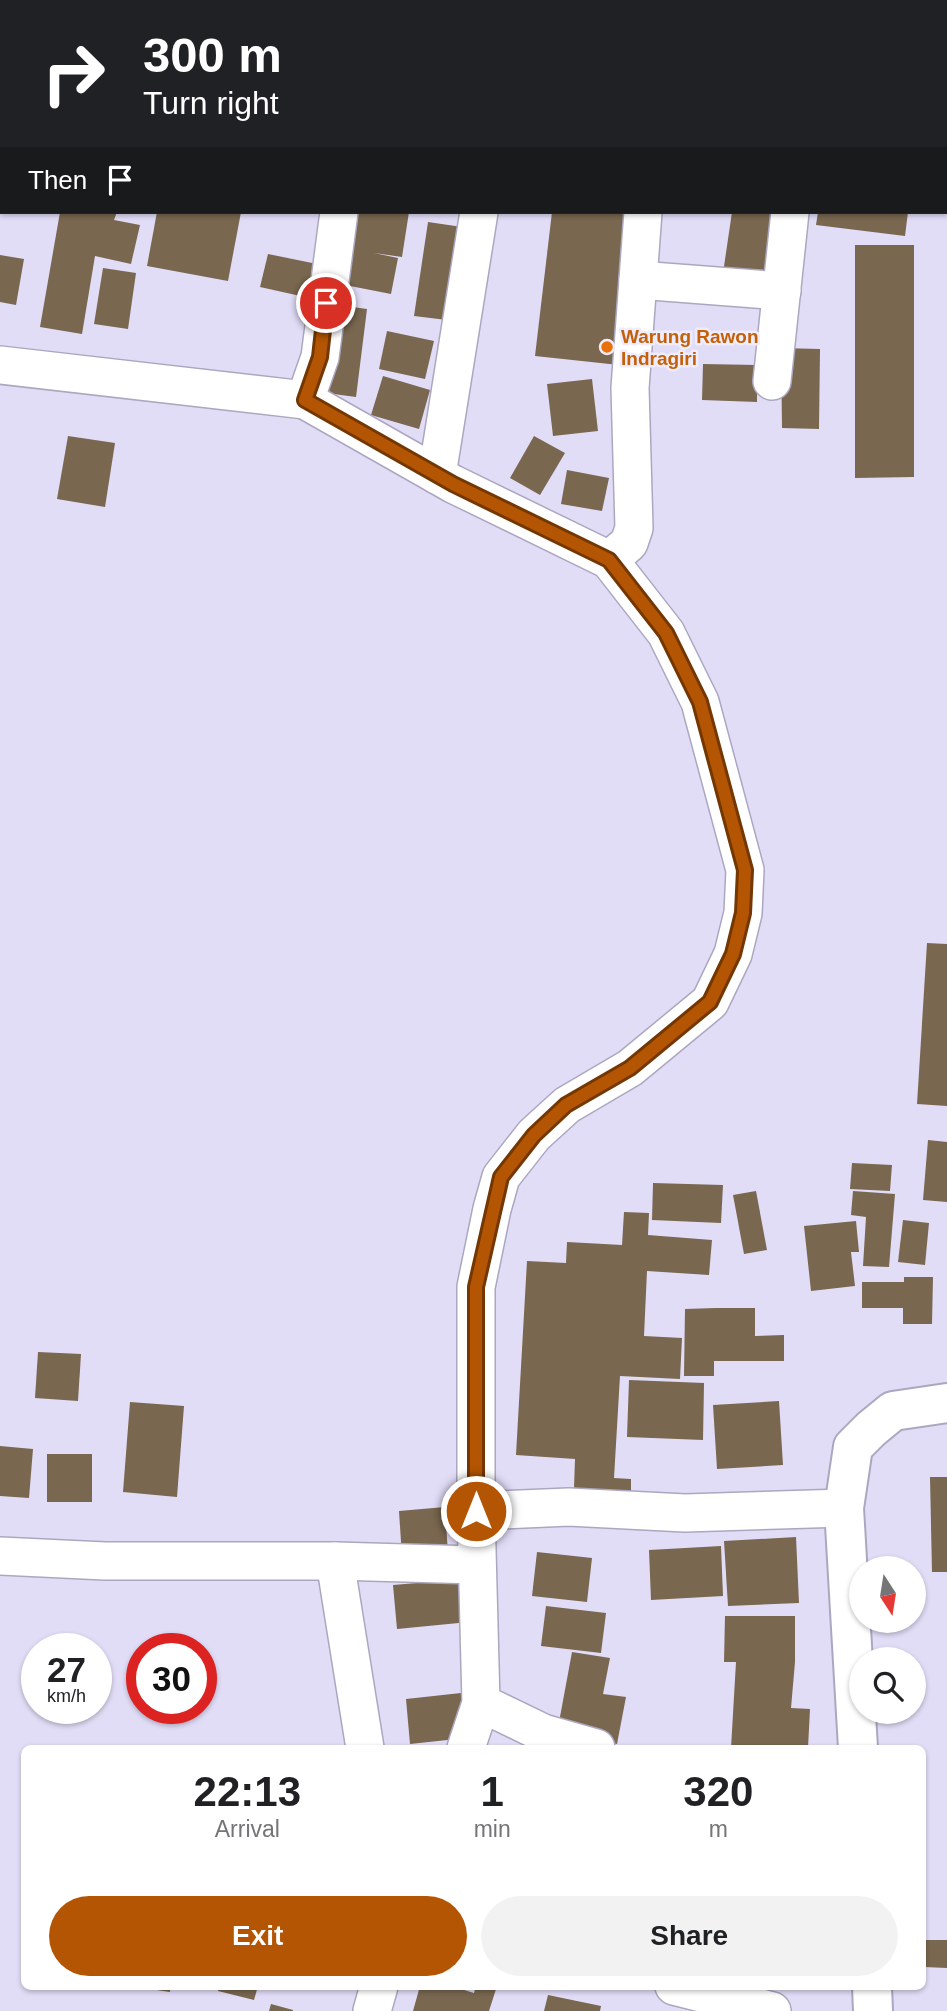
<!DOCTYPE html>
<style>
:root{--surface:#fff;--page:#f2f2f2;--text:#202124;--muted:#757577;--accent:#b35502}
body{margin:0;font-family:Arial,sans-serif;background:var(--page);color:var(--text);height:100vh;display:flex;flex-direction:column;font-size:26px;white-space:nowrap}
*{box-sizing:border-box;margin:0}
p{font-size:23px;color:var(--muted)}
.icon{flex:none;width:38px;height:38px;fill:none;stroke:currentColor;stroke-width:2;stroke-linecap:round;stroke-linejoin:round}
.map{position:relative;flex:1;overflow:hidden}
.side{position:absolute;left:21px;top:1745px;width:905px;height:245px;display:flex;flex-direction:column;background:var(--surface);border-radius:10px;box-shadow:0 2px 5px #0004}
.side>*{flex:none}
.top-card{position:absolute;left:0px;top:0px;width:948px;height:214px;box-shadow:0 2px 5px #0004;background:#202124;color:#fff;overflow:hidden}
.needle{width:46px;rotate:168deg}
.fabs{position:absolute;left:849px;top:1556px;display:grid;gap:14px}
.fabs a{display:grid;place-items:center;width:77px;height:77px;border-radius:50%;background:var(--surface);box-shadow:0 2px 5px #0004;font-size:35px}
.speed{position:absolute;left:21px;top:1633px;display:flex;gap:14px;font-size:35px;font-weight:700;text-align:center}
.speed>*{display:grid;place-content:center;width:91px;height:91px;border-radius:50%;background:var(--surface);box-shadow:0 2px 5px #0004;line-height:1}
.speed small{font-size:18px;font-weight:400}
.speed .limit{border:10px solid #d22;background:#fff;color:#111}
.pin{position:absolute;display:grid;place-items:center;width:60px;height:60px;color:#fff;margin:-30px;border:4px solid #fff;border-radius:50%;box-shadow:0 2px 7px #0007}
.me{position:absolute;width:77px;margin:-38px;rotate:0deg;stroke-linejoin:round;filter:drop-shadow(0 0 5px #0008)}
.turn{display:flex;align-items:center;gap:24px;height:147px;padding:0 28px;font-size:32px}
.turn .icon{width:91px;height:91px;stroke-width:2.5}
.turn b{display:block;font-size:49px;line-height:60px}
.then{display:flex;align-items:center;height:66px;padding:0 28px;background:#0003;gap:14px;font-size:26px}
.eta{display:flex;justify-content:space-evenly;align-items:center;height:119px;text-align:center}
.eta b{font-size:42px;font-weight:800;line-height:49px}
.action{display:flex;gap:14px;margin-top:auto;padding:14px 28px}
.action a{flex:1;height:80px;border-radius:42px;background:var(--accent);color:#fff;font-size:28px;font-weight:800;line-height:80px;text-align:center}
.action a+a{background:var(--page);color:var(--text)}
.map>svg:first-child{display:block}
</style>
<div class="map">
<svg width="947" height="2011" viewBox="0 0 947 2011">
<rect width="100%" height="100%" fill="#e2ddf7"/>
<g fill="#79674f">
<path d="M 60,212 L 117,212 L 114,220 L 140,225 L 131,264 L 95,256 L 82,334 L 40,327 Z"/>
<path d="M 157,212 L 241,212 L 228,281 L 147,266 Z"/>
<path d="M 356,212 L 409,212 L 402,257 L 374,253 L 398,258 L 391,294 L 345,285 Z"/>
<path d="M 552,212 L 636,212 L 619,365 L 535,356 Z"/>
<path d="M 732,212 L 776,212 L 765,287 L 722,280 Z"/>
<path d="M 818,212 L 908,212 L 905,236 L 816,225 Z"/>
<path d="M 428,222 L 469,228 L 455,321 L 414,316 Z"/>
<path d="M 855,245 L 914,245 L 914,477 L 855,478 Z"/>
<path d="M 268,254 L 322,265 L 314,299 L 260,287 Z"/>
<path d="M 0,255 L 24,259 L 16,305 L 0,302 Z"/>
<path d="M 103,268 L 136,273 L 128,329 L 94,324 Z"/>
<path d="M 338,305 L 367,309 L 356,397 L 326,393 Z"/>
<path d="M 387,331 L 434,341 L 425,379 L 379,369 Z"/>
<path d="M 781,348 L 820,349 L 819,429 L 782,428 Z"/>
<path d="M 703,364 L 757,365 L 757,402 L 702,400 Z"/>
<path d="M 383,376 L 430,390 L 419,429 L 371,415 Z"/>
<path d="M 592,379 L 598,431 L 553,436 L 547,384 Z"/>
<path d="M 68,436 L 115,443 L 105,507 L 57,499 Z"/>
<path d="M 534,436 L 565,453 L 540,495 L 510,478 Z"/>
<path d="M 567,470 L 609,478 L 602,511 L 561,504 Z"/>
<path d="M 927,943 L 947,944 L 947,1106 L 917,1104 Z"/>
<path d="M 928,1140 L 947,1142 L 947,1202 L 923,1200 Z"/>
<path d="M 852,1163 L 892,1165 L 890,1191 L 850,1189 Z"/>
<path d="M 653,1183 L 723,1185 L 721,1223 L 652,1220 Z"/>
<path d="M 756,1191 L 767,1250 L 744,1254 L 733,1195 Z"/>
<path d="M 853,1191 L 895,1194 L 889,1267 L 863,1266 L 866,1217 L 851,1215 Z"/>
<path d="M 624,1212 L 649,1213 L 648,1235 L 712,1240 L 709,1275 L 647,1271 L 644,1336 L 682,1338 L 680,1379 L 620,1376 L 614,1478 L 631,1479 L 631,1491 L 574,1488 L 575,1459 L 516,1455 L 527,1261 L 566,1263 L 567,1242 L 622,1245 Z"/>
<path d="M 903,1220 L 929,1223 L 925,1265 L 898,1262 Z"/>
<path d="M 856,1221 L 859,1252 L 851,1252 L 855,1286 L 811,1291 L 804,1226 Z"/>
<path d="M 904,1277 L 933,1277 L 932,1324 L 903,1324 L 903,1308 L 862,1308 L 862,1282 L 904,1282 Z"/>
<path d="M 715,1308 L 755,1308 L 755,1336 L 784,1335 L 784,1361 L 714,1361 L 714,1376 L 684,1376 L 685,1309 Z"/>
<path d="M 38,1352 L 81,1354 L 78,1401 L 35,1398 Z"/>
<path d="M 629,1380 L 704,1383 L 703,1440 L 627,1437 Z"/>
<path d="M 779,1401 L 783,1465 L 717,1469 L 713,1405 Z"/>
<path d="M 130,1402 L 184,1406 L 177,1497 L 123,1492 Z"/>
<path d="M 0,1446 L 33,1449 L 29,1498 L 0,1496 Z"/>
<rect x="47" y="1454" width="45" height="48"/>
<path d="M 930,1477 L 947,1477 L 947,1572 L 932,1572 Z"/>
<path d="M 445,1507 L 448,1553 L 402,1557 L 399,1511 Z"/>
<path d="M 796,1537 L 799,1603 L 728,1606 L 724,1541 Z"/>
<path d="M 721,1546 L 723,1596 L 651,1600 L 649,1550 Z"/>
<path d="M 537,1552 L 592,1558 L 587,1602 L 532,1596 Z"/>
<path d="M 465,1579 L 469,1622 L 397,1629 L 393,1585 Z"/>
<path d="M 546,1606 L 606,1613 L 601,1653 L 541,1646 Z"/>
<path d="M 725,1616 L 795,1616 L 795,1662 L 791,1708 L 810,1709 L 808,1748 L 731,1748 L 736,1662 L 724,1662 Z"/>
<path d="M 572,1652 L 610,1658 L 603,1694 L 626,1697 L 617,1744 L 557,1733 Z"/>
<path d="M 461,1693 L 466,1738 L 410,1744 L 406,1699 Z"/>
<path d="M 925,1940 L 947,1940 L 947,1968 L 924,1967 Z"/>
<path d="M 143,1986 L 170,1986 L 170,1992 L 143,1988 Z"/>
<path d="M 219,1986 L 258,1986 L 254,2000 L 218,1991 Z"/>
<path d="M 420,1986 L 451,1986 L 474,1993 L 476,1986 L 497,1986 L 489,2011 L 413,2011 Z"/>
<path d="M 548,1995 L 601,2006 L 600,2011 L 544,2011 Z"/>
<path d="M 271,2004 L 293,2010 L 293,2011 L 269,2011 Z"/>
</g>
<g fill="none" stroke-linecap="round" stroke-linejoin="round">
<defs>
<g id="minor">
<path d="M 372,2 L 373,0"/>
<path d="M 513,2 L 514,0"/>
<path d="M 671,2 L 671,0"/>
<path d="M 813,2 L 813,0"/>
<path d="M 638,280 L 782,291"/>
<path d="M 0,365 L 305,400 L 453,484 L 609,560 L 666,633 L 700,702 L 745,870 L 743,913 L 733,954 L 710,1002 L 630,1068 L 567,1105 L 534,1135 L 501,1177 L 492,1209 L 476,1287 L 476,1511 L 481,1703 L 466,1748"/>
<path d="M 772,381 L 790,212"/>
<path d="M 305,400 L 320,357 L 339,212"/>
<path d="M 437,475 L 479,212"/>
<path d="M 609,560 L 629,543 L 634,528 L 630,388 L 643,212"/>
<path d="M 476,1511 L 569,1507 L 685,1513 L 844,1508"/>
<path d="M 0,1556 L 105,1561 L 335,1561 L 476,1565"/>
<path d="M 335,1561 L 365,1748"/>
<path d="M 481,1703 L 543,1733 L 596,1748"/>
<path d="M 674,1986 L 772,2011"/>
<path d="M 372,2011 L 379,1986"/>
</g>
<g id="tertiary">
<path d="M 858,1748 L 844,1508 L 853,1447 L 871,1429 L 893,1411 L 947,1403"/>
<path d="M 872,1986 L 873,2011"/>
</g>
</defs>
<use href="#minor" stroke="#aca7c0" stroke-width="40"/>
<use href="#tertiary" stroke="#aca7c0" stroke-width="42"/>
<use href="#minor" stroke="#fff" stroke-width="37"/>
<use href="#tertiary" stroke="#fff" stroke-width="38"/>
</g>
<g fill="none" stroke-linecap="round" stroke-linejoin="round">
<defs>
<path id="route" d="M 326,303 L 320,357 L 305,400 L 453,484 L 609,560 L 666,633 L 700,702 L 745,870 L 743,913 L 733,954 L 710,1002 L 630,1068 L 566,1105 L 534,1135 L 501,1177 L 476,1287 L 476,1511"/>
</defs>
<use href="#route" stroke="#743701" stroke-width="18"/>
<use href="#route" stroke="#b35502" stroke-width="12"/>
</g>
<circle fill="#e8710a" stroke="#efecfc" stroke-width="2.5" cx="607" cy="347" r="7"/>
<g text-anchor="middle" dominant-baseline="central" stroke-width="5" stroke-linejoin="round" paint-order="stroke">
<g font-size="19" font-weight="bold" fill="#c56008" stroke="#efecfc" text-anchor="start">
<text x="621" y="336">Warung Rawon<tspan x="621" dy="22">Indragiri</tspan></text>
</g>
</g>
</svg>
<div class="fabs">
<a><svg class="needle" viewBox="-14 -14 28 28"><path d="M0-13l5 13h-10z" fill="#e53935"/><path d="M0 13l5-13h-10z" fill="#757577"/></svg></a>
<a><svg class="icon" aria-label="search" viewBox="0 0 24 24"><circle cx="10" cy="10" r="6"/><path d="M15 15l6 6"/></svg></a>
</div>
<div class="speed"><div>27<small>km/h</small></div><div class="limit">30</div></div>
<div class="pin" style="left:326px;top:303px;background:#d93025"><svg class="icon" aria-label="arrive" viewBox="0 0 24 24"><path d="M6 21V4h12l-3 4 3 4H6"/></svg></div>
<svg class="me" style="left:476px;top:1511px" viewBox="-20 -20 40 40"><circle r="17" fill="#b35502" stroke="#fff" stroke-width="3"/><path d="M0-11L8 9 0 5-8 9z" fill="#fff"/></svg>
<div class="top-card">
<div class="turn"><svg class="icon" aria-label="right" viewBox="0 0 24 24"><path d="M7 20v-9h11M14 6l5 5-5 5"/></svg><div><b>300 m</b>Turn right</div></div>
<div class="then">Then<svg class="icon" aria-label="arrive" viewBox="0 0 24 24"><path d="M6 21V4h12l-3 4 3 4H6"/></svg></div>
</div>
<section class="side">
<div class="eta">
<div><b>22:13</b><p>Arrival</p></div>
<div><b>1</b><p>min</p></div>
<div><b>320</b><p>m</p></div>
</div>
<div class="action"><a>Exit</a><a>Share</a></div>
</section>
</div>
